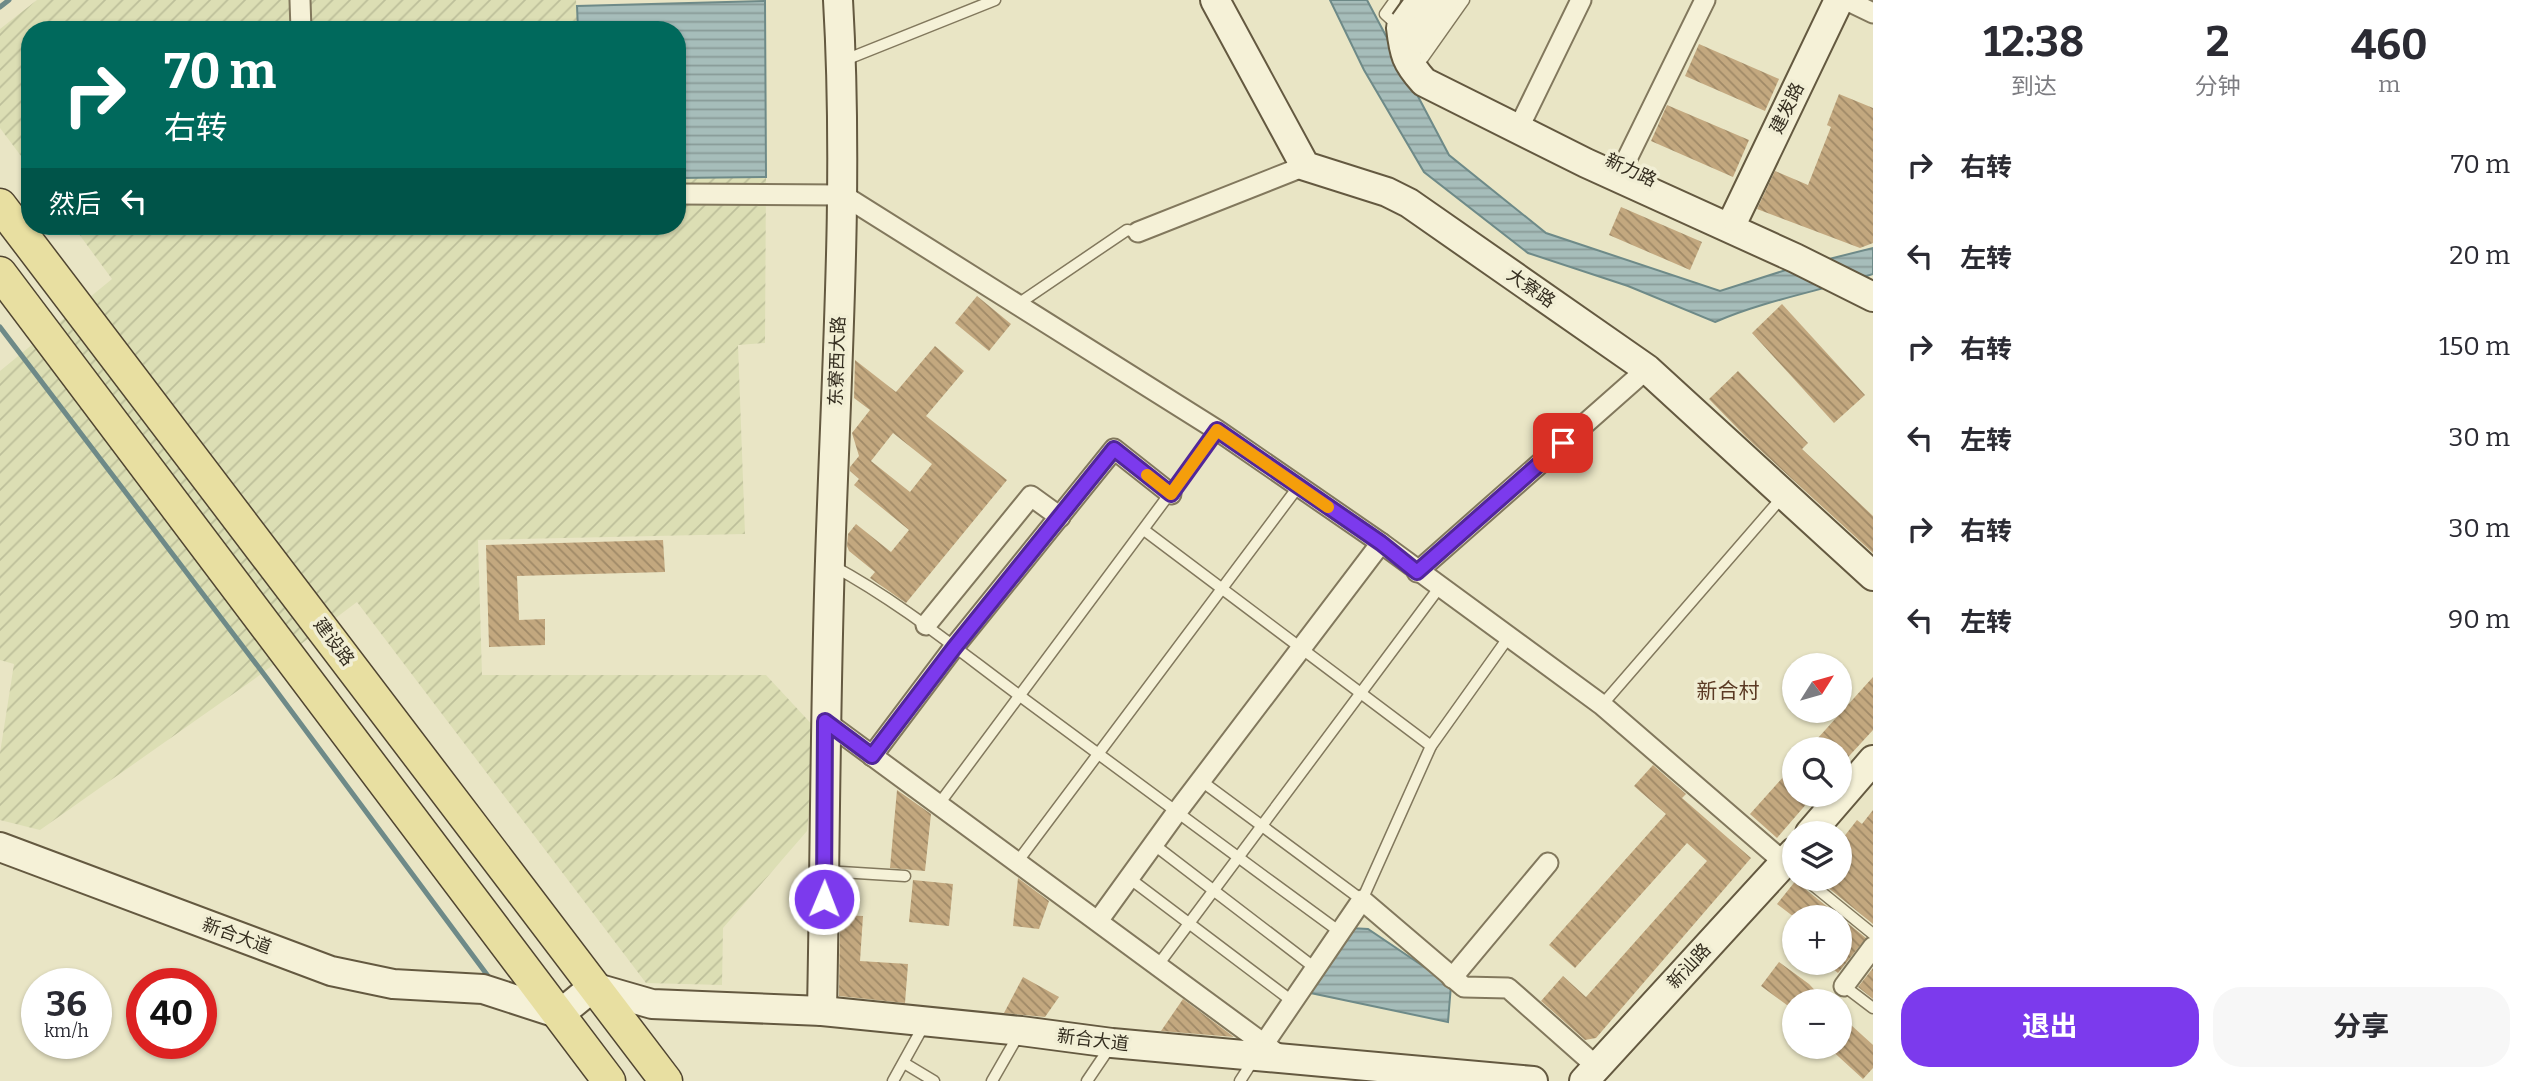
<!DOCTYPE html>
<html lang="zh">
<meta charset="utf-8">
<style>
:root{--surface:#fff;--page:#f7f7f7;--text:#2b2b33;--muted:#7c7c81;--accent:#7c3aed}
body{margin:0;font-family:Bitter,"Noto Sans SC",serif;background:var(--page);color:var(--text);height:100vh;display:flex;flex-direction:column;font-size:26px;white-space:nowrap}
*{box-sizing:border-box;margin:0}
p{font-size:23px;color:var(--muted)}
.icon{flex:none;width:38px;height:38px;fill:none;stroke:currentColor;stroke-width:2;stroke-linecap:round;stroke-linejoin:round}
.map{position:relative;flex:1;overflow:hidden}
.side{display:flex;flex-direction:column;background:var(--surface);width:665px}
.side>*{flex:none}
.hud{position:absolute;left:21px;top:21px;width:665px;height:214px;border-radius:28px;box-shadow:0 2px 5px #0004;background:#00695c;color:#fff;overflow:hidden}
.needle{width:46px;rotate:53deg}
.fabs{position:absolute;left:1782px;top:653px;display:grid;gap:14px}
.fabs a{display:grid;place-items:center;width:70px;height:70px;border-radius:50%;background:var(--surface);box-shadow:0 2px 5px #0004;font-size:35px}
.speed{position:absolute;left:21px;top:968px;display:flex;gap:14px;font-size:35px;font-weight:700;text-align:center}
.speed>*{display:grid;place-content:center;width:91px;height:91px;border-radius:50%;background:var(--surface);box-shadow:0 2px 5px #0004;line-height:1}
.speed small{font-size:18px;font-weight:400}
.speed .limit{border:10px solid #d22;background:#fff;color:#111}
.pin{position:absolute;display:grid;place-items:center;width:60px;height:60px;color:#fff;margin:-30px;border-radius:14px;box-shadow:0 4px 10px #0006}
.me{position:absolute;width:77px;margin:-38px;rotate:1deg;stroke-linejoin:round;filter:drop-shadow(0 0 5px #0008)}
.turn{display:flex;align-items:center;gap:24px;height:147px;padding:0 28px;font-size:32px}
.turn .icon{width:91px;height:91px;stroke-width:2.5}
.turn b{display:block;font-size:49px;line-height:60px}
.then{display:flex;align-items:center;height:66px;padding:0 28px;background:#0003;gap:14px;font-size:26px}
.eta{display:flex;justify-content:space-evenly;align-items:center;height:119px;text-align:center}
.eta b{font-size:42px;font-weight:700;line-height:49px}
.button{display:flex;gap:14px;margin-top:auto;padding:14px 28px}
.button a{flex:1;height:80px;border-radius:28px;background:var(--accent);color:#fff;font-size:28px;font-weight:700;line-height:80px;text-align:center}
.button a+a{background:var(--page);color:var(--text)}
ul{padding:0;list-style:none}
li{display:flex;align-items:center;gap:21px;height:91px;padding:0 28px}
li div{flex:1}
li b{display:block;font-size:26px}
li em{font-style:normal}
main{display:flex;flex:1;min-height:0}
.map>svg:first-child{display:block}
</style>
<main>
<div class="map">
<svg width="1873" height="1081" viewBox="0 0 1873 1081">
<defs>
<pattern id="farmland-furrows" width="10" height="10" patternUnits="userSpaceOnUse" patternTransform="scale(1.75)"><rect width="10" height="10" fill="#dcdeb4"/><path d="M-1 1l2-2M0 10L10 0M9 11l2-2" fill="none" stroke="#bdbf9a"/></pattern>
<pattern id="water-rules" width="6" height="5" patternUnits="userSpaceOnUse" patternTransform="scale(1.75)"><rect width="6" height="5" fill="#a6bdba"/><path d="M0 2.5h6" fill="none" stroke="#889a97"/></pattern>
<pattern id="building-back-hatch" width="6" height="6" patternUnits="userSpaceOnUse" patternTransform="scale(1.75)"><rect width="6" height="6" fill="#c3a87f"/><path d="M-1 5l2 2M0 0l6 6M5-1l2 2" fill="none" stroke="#9f8967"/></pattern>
</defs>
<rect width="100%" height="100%" fill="#e9e5c5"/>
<g fill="url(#farmland-furrows)">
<path d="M 37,0 L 576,0 L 578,30 L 30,30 L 30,168 L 0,128 L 0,29 Z"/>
<path d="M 766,177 L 765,343 L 738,345 L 745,534 L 478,540 L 482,675 L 766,675 L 818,731 L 807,831 L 723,928 L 722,985 L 646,983 L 357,602 L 253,680 L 40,830 L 0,820 L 0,753 L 14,664 L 0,660 L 0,371 L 112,279 L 73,226 L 677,226 L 677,178 Z"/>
</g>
<g fill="url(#water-rules)" stroke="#6e8a88" stroke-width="2">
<path d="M 1330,0 L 1367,0 L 1449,155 L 1546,233 L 1720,291 L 1789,269 L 1873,248 L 1873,274 C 1820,291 1766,300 1715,322 L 1628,286 L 1528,253 L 1424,172 L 1364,70 Z"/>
<path d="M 765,1 L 766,177 L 677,178 L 677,30 L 578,30 L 577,6 Z"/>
<path d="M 1350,928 L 1368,929 L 1451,985 L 1448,1022 L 1306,992 Z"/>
</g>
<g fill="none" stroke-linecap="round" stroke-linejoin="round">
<g stroke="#6e8a88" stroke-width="5">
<path d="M 0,7 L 9,0"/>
<path d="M 0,327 L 266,677 L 488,976"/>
</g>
</g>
<g fill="url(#building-back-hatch)" fill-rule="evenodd">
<path d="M 1699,44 L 1779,79 L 1765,111 L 1685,76 Z"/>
<path d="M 1839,94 L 1873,108 L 1873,243 L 1860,248 L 1757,209 L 1775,171 L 1808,185 L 1831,127 L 1827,125 Z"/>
<path d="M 1667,105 L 1749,140 L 1733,177 L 1651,141 Z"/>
<path d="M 1621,207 L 1702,242 L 1690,270 L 1609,235 Z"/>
<path d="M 977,296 L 1011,324 L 989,351 L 955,323 Z"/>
<path d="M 1782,304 L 1865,395 L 1834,423 L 1752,333 Z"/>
<path d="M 935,346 L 964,371 L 926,416 L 1007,480 L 906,603 L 870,578 L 875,572 L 849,551 L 847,546 L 848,534 L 856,524 L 891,552 L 909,530 L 854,485 L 859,479 L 850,471 L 850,467 L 859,456 L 852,433 L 870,410 L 854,398 L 855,360 L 896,392 ZM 893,433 L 932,464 L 910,492 L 871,461 Z"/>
<path d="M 1738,371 L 1808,443 L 1802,449 L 1873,516 L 1873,553 L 1746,437 L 1709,399 Z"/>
<path d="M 663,540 L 665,572 L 517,576 L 519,620 L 545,619 L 545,645 L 489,647 L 486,545 Z"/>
<path d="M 1873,677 L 1873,730 L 1839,767 L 1839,749 L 1808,749 Z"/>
<path d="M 1653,765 L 1686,794 L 1682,798 L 1751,858 L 1596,1038 L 1585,1040 L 1541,1001 L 1563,976 L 1586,997 L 1707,861 L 1687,843 L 1575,968 L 1549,945 L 1666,814 L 1634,786 Z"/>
<path d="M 1794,765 L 1794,794 L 1815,794 L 1777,838 L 1750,814 Z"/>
<path d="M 897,790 L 931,814 L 925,871 L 890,868 Z"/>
<path d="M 1873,810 L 1873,924 L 1816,878 L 1839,878 L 1839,843 L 1857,820 L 1862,824 Z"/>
<path d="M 1018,878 L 1049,901 L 1039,929 L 1013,926 Z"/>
<path d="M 1797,879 L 1799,884 L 1866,938 L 1838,973 L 1825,962 L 1839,962 L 1839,917 L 1794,917 L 1777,904 Z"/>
<path d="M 913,880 L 953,884 L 949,926 L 909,922 Z"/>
<path d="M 840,915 L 863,916 L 860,961 L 908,964 L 905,1003 L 839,996 Z"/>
<path d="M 1779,962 L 1809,984 L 1825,1001 L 1794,1001 L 1791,1008 L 1761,986 Z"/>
<path d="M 1873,968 L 1873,999 L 1858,987 Z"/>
<path d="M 1023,977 L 1059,997 L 1045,1017 L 1004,1013 Z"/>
<path d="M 1183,999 L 1234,1037 L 1161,1031 Z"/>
<path d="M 1839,1014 L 1873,1045 L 1873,1068 L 1863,1079 L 1827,1046 L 1839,1046 Z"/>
</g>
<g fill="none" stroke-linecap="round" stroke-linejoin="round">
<defs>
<g id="lane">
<path d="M 1395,0 L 1385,14 L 1398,26"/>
<path d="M 1423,58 L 1464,0"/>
<path d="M 845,60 L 995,0"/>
<path d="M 1018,304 L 1127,230 L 1138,232"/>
<path d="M 1144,530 L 1431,746"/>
<path d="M 833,566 C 900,602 959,651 1020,696 C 1127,775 1233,854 1340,932"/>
<path d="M 1602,705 L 1784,495"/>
<path d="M 1200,780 L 1362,900 L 1431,746 L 1508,638"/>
<path d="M 939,804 L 1217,430"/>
<path d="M 1153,844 L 1315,968"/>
<path d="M 1018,861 L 1298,487"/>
<path d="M 825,871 L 905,876"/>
<path d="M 1129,878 L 1292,1001"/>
<path d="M 1804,878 L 1873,934"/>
<path d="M 1158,965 L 1439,588"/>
<path d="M 1844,986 L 1873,1008"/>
<path d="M 904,1063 L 934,1081"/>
<path d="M 893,1081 L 924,1025"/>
<path d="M 992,1081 L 1019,1034"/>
<path d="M 1087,1081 L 1110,1047"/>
<path d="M 1240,1081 L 1254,1059"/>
</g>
<g id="street">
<path d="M 300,0 L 301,30"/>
<path d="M 1846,0 L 1873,13"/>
<path d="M 1523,119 L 1581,0"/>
<path d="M 1623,167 L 1705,0"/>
<path d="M 677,194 L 843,195 L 1217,430 L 1381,543 L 1176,813 L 1098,921"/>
<path d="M 1138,232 L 1305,166"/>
<path d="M 1381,543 L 1602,705 L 1785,863"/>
<path d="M 1417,572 L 1647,369"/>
<path d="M 926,625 L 1031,496 L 1060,517"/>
<path d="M 825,721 L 1283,1058"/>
<path d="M 872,756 L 954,647 L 1114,449 L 1171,494"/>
<path d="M 1452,978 L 1548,863"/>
<path d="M 1844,986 L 1873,947"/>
<path d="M 1257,1054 L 1362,900 L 1464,987 L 1508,988 L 1596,1066"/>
</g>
<g id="secondary">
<path d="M 1215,0 L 1305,166 L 1387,192 L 1409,203 L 1647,369 L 1873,576"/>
<path d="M 1421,0 L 1401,28 C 1404,54 1406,62 1424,82 L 1586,163 L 1795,258 L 1873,297"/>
<path d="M 1420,39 L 1422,31 L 1444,0"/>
<path d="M 1735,217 L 1839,0"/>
<path d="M 1810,833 L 1873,760"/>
<path d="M 0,847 L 331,971 L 393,984 L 483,989 L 560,1014 L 593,987 L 652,1004 L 822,1011 L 1021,1031 L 1112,1043 L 1533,1081"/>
<path d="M 822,1011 C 825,861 825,711 830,561 C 836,374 849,187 838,0"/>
<path d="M 1584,1081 L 1794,852"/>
</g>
<g id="primary">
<path d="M 0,205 L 666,1081"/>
<path d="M 0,273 L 609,1081"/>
</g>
</defs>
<use href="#lane" stroke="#82785d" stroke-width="13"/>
<use href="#street" stroke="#82785d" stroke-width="23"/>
<use href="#secondary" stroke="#645940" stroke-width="32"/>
<use href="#primary" stroke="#504531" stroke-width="35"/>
<use href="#lane" stroke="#f5f1d7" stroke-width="10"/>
<use href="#street" stroke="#f5f1d7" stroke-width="19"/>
<use href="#secondary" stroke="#f5f1d7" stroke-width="28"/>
<use href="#primary" stroke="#e8dfa1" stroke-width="32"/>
</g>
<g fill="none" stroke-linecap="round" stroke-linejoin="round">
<defs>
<path id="route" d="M 824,899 L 825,721 L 872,756 L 954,648 L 1114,449 L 1171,494 L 1217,430 L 1381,543 L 1417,572 L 1563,443"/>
</defs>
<use href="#route" stroke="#51269a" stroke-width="18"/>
<use href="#route" stroke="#7c3aed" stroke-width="12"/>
<path stroke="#f59e0b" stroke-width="12" d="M 1147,475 L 1171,494 L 1217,430 L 1328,507"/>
</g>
<g text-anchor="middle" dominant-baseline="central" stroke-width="7" stroke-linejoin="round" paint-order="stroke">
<g font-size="18" fill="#342d1f" stroke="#f1eed4">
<text transform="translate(1787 108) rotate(-64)">建发路</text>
<text transform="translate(1631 170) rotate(25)">新力路</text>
<text transform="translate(1531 288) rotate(35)">大寮路</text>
<text transform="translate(837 361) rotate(-88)">东寮西大路</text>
<text transform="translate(334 642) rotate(53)">建设路</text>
<text transform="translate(237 936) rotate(20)">新合大道</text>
<text transform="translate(1689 966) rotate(-47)">新汕路</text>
<text transform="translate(1093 1040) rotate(7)">新合大道</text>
</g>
<g font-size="21" fill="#5b3a24" stroke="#f1eed4">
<text x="1728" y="691">新合村</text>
</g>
</g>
</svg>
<div class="fabs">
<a><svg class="needle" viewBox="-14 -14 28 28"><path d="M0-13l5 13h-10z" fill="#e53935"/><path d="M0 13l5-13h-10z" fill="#7c7c81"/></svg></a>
<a><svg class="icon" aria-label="search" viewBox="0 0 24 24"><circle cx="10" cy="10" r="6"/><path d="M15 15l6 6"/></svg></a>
<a><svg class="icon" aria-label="layers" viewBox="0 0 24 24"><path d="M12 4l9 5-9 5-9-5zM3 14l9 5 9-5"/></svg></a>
<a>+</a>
<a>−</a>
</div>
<div class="speed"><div>36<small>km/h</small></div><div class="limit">40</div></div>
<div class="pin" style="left:1563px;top:443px;background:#d93025"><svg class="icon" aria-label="arrive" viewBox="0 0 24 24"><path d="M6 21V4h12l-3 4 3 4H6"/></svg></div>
<svg class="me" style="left:824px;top:899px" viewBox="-20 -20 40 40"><circle r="17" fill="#7c3aed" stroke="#fff" stroke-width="3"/><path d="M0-11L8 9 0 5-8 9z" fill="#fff"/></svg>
<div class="hud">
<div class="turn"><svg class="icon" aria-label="right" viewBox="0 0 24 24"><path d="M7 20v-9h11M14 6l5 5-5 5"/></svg><div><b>70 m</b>右转</div></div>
<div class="then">然后<svg class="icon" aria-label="left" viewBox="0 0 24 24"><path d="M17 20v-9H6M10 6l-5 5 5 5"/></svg></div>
</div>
</div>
<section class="side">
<div class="eta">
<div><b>12:38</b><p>到达</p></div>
<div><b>2</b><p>分钟</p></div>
<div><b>460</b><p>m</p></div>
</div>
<ul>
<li><svg class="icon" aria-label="right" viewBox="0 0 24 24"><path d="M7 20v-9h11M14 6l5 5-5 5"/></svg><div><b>右转</b></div><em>70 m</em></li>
<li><svg class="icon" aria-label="left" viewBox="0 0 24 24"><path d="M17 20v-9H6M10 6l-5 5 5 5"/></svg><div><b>左转</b></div><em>20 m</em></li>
<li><svg class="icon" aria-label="right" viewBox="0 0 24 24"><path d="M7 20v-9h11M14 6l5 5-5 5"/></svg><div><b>右转</b></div><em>150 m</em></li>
<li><svg class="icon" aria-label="left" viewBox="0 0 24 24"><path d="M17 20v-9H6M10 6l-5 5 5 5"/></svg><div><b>左转</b></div><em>30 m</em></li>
<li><svg class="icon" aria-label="right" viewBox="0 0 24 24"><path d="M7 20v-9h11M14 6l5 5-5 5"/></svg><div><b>右转</b></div><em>30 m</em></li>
<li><svg class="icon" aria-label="left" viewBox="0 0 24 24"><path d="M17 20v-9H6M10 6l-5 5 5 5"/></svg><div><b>左转</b></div><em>90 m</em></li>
</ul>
<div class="button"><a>退出</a><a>分享</a></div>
</section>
</main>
